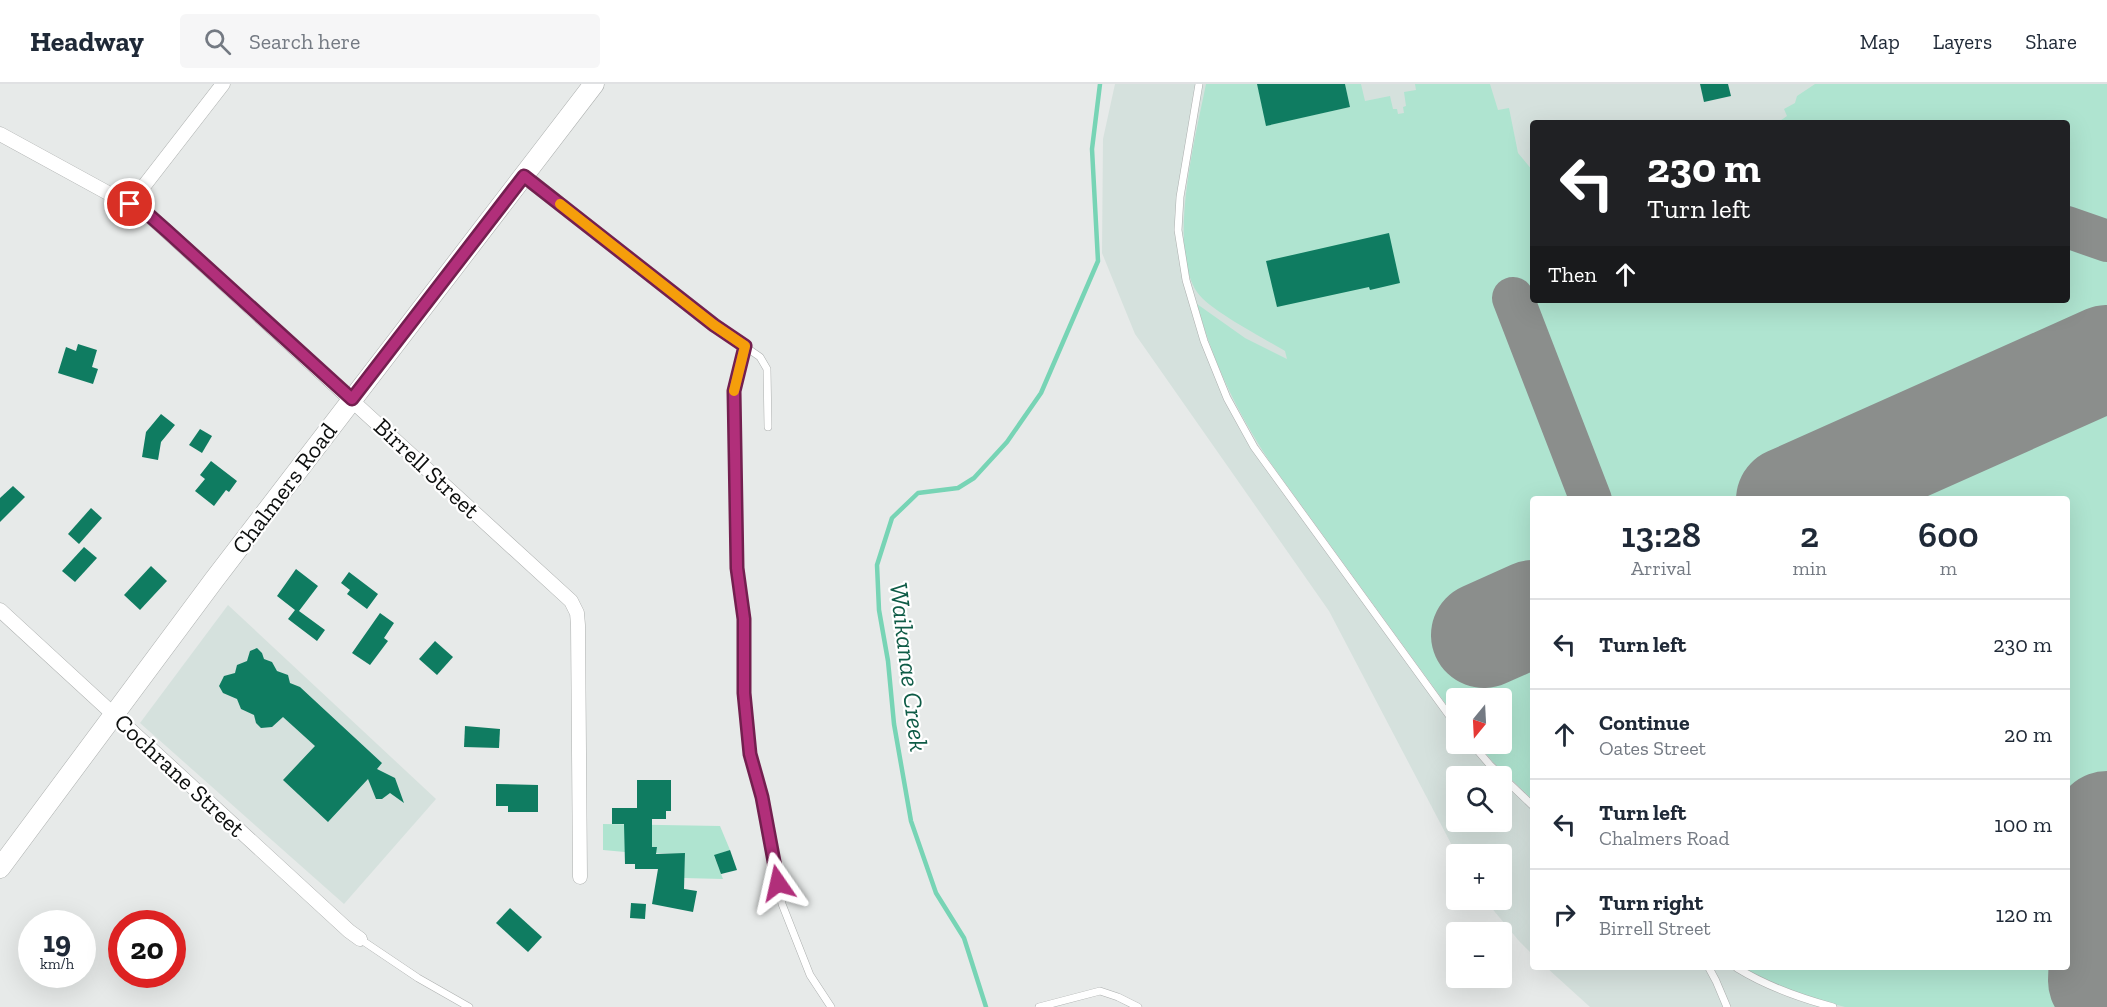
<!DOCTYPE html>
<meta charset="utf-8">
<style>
:root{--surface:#fff;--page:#f6f6f7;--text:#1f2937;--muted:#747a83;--line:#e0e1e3}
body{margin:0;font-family:"Zilla Slab",serif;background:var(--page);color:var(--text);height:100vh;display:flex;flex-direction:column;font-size:22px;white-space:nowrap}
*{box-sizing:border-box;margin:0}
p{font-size:20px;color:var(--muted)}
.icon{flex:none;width:33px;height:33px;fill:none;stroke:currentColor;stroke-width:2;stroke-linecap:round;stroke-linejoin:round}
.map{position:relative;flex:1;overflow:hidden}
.details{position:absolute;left:1530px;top:412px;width:540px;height:474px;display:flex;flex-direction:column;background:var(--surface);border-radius:6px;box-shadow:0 6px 24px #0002}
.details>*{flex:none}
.hud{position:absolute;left:1530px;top:36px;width:540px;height:183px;border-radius:6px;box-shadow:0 6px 24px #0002;background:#202124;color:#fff;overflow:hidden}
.needle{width:39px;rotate:198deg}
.tools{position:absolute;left:1446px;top:604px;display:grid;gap:12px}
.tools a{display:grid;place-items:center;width:66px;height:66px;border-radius:6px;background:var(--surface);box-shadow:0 6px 24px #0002;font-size:30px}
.speed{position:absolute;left:18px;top:826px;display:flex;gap:12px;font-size:30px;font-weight:700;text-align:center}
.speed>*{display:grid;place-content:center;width:78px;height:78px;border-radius:50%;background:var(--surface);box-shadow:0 6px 24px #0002;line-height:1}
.speed small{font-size:15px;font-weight:400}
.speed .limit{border:9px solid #d22;background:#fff;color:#111}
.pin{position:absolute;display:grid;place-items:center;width:51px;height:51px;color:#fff;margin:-26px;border:3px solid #fff;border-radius:50%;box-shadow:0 2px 6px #0007}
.me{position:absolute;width:66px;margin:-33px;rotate:349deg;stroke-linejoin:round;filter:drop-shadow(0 0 4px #0008)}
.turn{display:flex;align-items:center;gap:21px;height:126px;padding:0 18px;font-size:27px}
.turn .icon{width:78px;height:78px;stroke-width:2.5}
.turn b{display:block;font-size:42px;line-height:51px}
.then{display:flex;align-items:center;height:57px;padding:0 18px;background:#0003;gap:12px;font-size:22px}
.eta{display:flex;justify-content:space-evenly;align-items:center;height:102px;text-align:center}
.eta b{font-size:36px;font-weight:600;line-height:42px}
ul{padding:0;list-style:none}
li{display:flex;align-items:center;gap:18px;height:90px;padding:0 18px;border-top:2px solid var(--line)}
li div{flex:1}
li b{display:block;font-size:22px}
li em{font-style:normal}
header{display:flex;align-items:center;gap:36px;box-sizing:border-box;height:84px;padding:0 30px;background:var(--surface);border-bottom:2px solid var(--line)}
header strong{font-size:28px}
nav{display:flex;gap:33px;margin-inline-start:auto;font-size:21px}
.search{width:420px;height:54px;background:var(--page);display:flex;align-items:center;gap:15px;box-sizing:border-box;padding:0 21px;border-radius:6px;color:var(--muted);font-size:22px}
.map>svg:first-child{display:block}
</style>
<header>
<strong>Headway</strong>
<div class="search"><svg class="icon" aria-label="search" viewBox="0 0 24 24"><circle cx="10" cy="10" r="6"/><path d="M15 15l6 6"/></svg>Search here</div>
<nav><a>Map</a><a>Layers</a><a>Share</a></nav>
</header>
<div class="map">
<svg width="2107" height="923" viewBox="0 0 2107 923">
<rect width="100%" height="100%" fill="#e7eae9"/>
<g fill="#d5e1dd" fill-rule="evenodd">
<path d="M 1115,0 L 2107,0 L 2107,923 L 1590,923 L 1547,884 L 2067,884 L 2067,416 L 1533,416 L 1533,871 L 1519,857 L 1485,816 L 1502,816 L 1502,771 L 1457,771 L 1329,527 L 1135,250 L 1102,169 L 1103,55 ZM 1533,39 L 2067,39 L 2067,216 L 1533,216 ZM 1456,615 L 1502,615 L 1502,660 L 1456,660 ZM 1456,693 L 1502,693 L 1502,738 L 1456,738 Z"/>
<path d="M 228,521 L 436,715 L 344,820 L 140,639 Z"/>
</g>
<g fill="#afe4d0">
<path d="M 1206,0 L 1257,0 L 1267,41 L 1350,23 L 1345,0 L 1361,0 L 1365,17 L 1390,12 L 1393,25 L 1397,25 L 1398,30 L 1404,29 L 1403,23 L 1406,22 L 1404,8 L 1416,6 L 1415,0 L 1490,0 L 1498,26 L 1509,24 L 1518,69 L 1533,87 L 1533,216 L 2067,216 L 2067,39 L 1777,39 L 1787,32 L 1784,25 L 1795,19 L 1797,12 L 1815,0 L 2107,0 L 2107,923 L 1845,923 C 1810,914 1772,904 1742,884 L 2067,884 L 2067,416 L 1533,416 L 1533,716 L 1493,678 L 1478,660 L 1502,660 L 1502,615 L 1456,615 L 1456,634 L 1270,378 C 1236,326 1214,280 1197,220 L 1245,254 L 1287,275 L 1285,267 C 1264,254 1210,227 1197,208 C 1167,163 1196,51 1206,0 Z"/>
<path d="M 603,740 L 720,742 L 730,766 L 714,772 L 723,795 L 684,794 L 685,770 L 656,769 L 625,747 L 625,768 L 603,766 Z"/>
</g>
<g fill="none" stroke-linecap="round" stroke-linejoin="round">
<path stroke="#77d4b5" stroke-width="4.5" d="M 986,923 L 964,854 L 936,809 L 911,737 L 894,640 L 888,577 L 879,526 L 877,481 L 892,434 L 918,409 L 958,404 L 974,394 L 1007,358 L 1041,309 L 1098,177 L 1092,65 L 1100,0"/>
<g stroke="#8b8e8c" stroke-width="42">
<path d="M 2067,143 L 2107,157"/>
<path d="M 1513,214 L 1591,416"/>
<path d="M 2101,897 L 2100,912 L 2107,913"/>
</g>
<g stroke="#8b8e8c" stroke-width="106">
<path d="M 1789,416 L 2107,274"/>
<path d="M 1484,551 L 1533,529"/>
<path d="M 2101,897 L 2107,740"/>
</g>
</g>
<g fill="#0f7c61">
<path d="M 1257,0 L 1345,0 L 1350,23 L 1266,42 Z"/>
<path d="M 1700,0 L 1728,0 L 1731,12 L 1704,18 Z"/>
<path d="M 1389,149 L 1400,199 L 1370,206 L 1369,203 L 1277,223 L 1266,177 Z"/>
<path d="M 78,260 L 97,266 L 92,283 L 98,285 L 93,300 L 58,289 L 66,263 L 76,267 Z"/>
<path d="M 161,330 L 175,341 L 161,358 L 158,376 L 142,373 L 146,348 Z"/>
<path d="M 200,345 L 212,352 L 202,369 L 189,361 Z"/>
<path d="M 211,377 L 237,397 L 229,408 L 226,406 L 214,422 L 195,407 L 205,395 L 200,391 Z"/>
<path d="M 13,402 L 25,413 L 0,438 L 0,414 Z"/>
<path d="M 91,424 L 102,434 L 79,460 L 68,450 Z"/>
<path d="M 84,463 L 97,474 L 75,498 L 62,487 Z"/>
<path d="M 151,482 L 167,497 L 140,526 L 124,511 Z"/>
<path d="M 296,485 L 318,502 L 299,527 L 325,546 L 317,557 L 288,535 L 295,526 L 277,512 Z"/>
<path d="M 349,488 L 378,510 L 367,525 L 347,510 L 350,506 L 341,499 Z"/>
<path d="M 380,529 L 394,539 L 384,554 L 388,557 L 370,581 L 352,569 Z"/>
<path d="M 435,557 L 453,573 L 437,591 L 419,575 Z"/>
<path d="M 257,564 L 262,569 L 264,575 L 272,578 L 277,587 L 288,591 L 290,599 L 300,603 L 382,679 L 377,685 L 395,694 L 404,719 L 390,709 L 382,715 L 376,715 L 368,695 L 328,738 L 283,696 L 315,662 L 283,633 L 272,643 L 261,644 L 256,639 L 254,631 L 241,625 L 237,615 L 223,609 L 219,602 L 224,592 L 235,589 L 237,581 L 247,577 L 250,567 Z"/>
<path d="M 465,642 L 500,645 L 499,664 L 464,663 Z"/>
<path d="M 637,696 L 671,696 L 671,727 L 666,727 L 666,735 L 652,735 L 652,763 L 657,763 L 656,770 L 685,769 L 684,805 L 697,807 L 693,828 L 652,820 L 658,785 L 635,785 L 635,780 L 625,780 L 624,740 L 612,740 L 612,724 L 637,724 Z"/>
<path d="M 496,700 L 538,701 L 538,728 L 508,728 L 508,722 L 496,722 Z"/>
<path d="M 730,766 L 737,786 L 721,790 L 714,771 Z"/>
<path d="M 631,819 L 646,820 L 645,835 L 630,834 Z"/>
<path d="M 510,824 L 542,853 L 528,868 L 496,839 Z"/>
</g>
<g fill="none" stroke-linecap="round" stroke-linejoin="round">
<defs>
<g id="lane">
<path d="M 1199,0 L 1180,113 L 1178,146 L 1186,196 L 1204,257 L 1227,314 L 1254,363 L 1456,641"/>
<path d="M 714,241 L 760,273 L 767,285 L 768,343"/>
<path d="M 745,262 L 734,307 L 737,484 L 744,535 L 744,609 L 750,670 L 762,713 L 782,820 L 810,891 L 831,923"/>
<path d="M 1472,660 L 1490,681 L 1533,722"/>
<path d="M 360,855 L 418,894 L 469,923"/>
<path d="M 1709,884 L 1716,897 L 1727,923"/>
<path d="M 1737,884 C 1766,902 1800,914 1833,923"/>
<path d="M 1039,923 L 1100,907 L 1118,913 L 1138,923"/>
</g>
<g id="street">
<path d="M 0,50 L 150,132 L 571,517 L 577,529 L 578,541 L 580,793"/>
<path d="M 524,92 L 714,241"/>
<path d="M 130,120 L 223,0"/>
<path d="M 0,526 L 349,847 L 360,855"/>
</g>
<path id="secondary" d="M 0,784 L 214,496 L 594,0"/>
</defs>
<use href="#lane" stroke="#acafae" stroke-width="8"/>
<use href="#street" stroke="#acafae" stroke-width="15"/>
<use href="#secondary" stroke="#acafae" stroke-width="21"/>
<use href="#lane" stroke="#fff" stroke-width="7"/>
<use href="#street" stroke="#fff" stroke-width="14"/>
<use href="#secondary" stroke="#fff" stroke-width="20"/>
</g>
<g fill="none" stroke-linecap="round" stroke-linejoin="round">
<defs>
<path id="route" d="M 130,120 L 150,132 L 167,147 L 352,315 L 524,92 L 714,241 L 745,262 L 734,307 L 737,484 L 744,535 L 744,609 L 750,670 L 762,713 L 778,799"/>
</defs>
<use href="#route" stroke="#731f4f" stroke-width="15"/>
<use href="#route" stroke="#b12f7a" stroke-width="10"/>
<path stroke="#f59e0b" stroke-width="10" d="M 560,120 L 714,241 L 745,262 L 734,307"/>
</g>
<g text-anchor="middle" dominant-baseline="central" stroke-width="4.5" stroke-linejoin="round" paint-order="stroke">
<g font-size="24" fill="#0d0f0e" stroke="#fff">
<text transform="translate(427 384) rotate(43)">Birrell Street</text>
<text transform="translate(284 404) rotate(-53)">Chalmers Road</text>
<text transform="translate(180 691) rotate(43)">Cochrane Street</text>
</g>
<g font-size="26" font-style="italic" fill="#0e5b46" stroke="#fff">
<text transform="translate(909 583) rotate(83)">Waikanae Creek</text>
</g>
</g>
</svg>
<div class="tools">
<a><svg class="needle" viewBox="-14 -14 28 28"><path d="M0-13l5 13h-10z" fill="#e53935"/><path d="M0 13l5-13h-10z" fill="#747a83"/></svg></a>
<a><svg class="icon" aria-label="search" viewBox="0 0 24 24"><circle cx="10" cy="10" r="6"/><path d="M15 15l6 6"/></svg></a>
<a>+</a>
<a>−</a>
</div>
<div class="speed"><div>19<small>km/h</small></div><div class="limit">20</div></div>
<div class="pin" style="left:130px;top:120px;background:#d93025"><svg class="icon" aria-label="arrive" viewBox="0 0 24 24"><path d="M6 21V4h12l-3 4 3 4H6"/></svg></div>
<svg class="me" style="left:778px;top:799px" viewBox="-20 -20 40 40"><path d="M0-17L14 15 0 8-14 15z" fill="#b12f7a" stroke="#fff" stroke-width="4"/></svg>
<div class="hud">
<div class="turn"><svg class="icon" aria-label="left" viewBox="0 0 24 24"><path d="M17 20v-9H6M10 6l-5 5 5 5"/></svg><div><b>230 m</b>Turn left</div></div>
<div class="then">Then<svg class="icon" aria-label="ahead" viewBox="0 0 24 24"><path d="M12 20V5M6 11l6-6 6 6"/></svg></div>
</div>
<section class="details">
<div class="eta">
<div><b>13:28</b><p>Arrival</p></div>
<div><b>2</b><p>min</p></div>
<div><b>600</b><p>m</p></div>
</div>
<ul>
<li><svg class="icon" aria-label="left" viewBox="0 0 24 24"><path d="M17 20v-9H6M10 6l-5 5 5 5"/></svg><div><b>Turn left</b></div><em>230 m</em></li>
<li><svg class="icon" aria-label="ahead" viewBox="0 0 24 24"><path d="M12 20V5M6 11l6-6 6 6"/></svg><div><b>Continue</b><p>Oates Street</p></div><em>20 m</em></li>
<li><svg class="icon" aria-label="left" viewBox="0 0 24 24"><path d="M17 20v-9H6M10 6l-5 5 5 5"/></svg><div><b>Turn left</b><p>Chalmers Road</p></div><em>100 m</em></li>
<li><svg class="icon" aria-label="right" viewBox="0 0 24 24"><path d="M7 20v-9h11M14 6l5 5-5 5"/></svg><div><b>Turn right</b><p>Birrell Street</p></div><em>120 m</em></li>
</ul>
</section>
</div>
